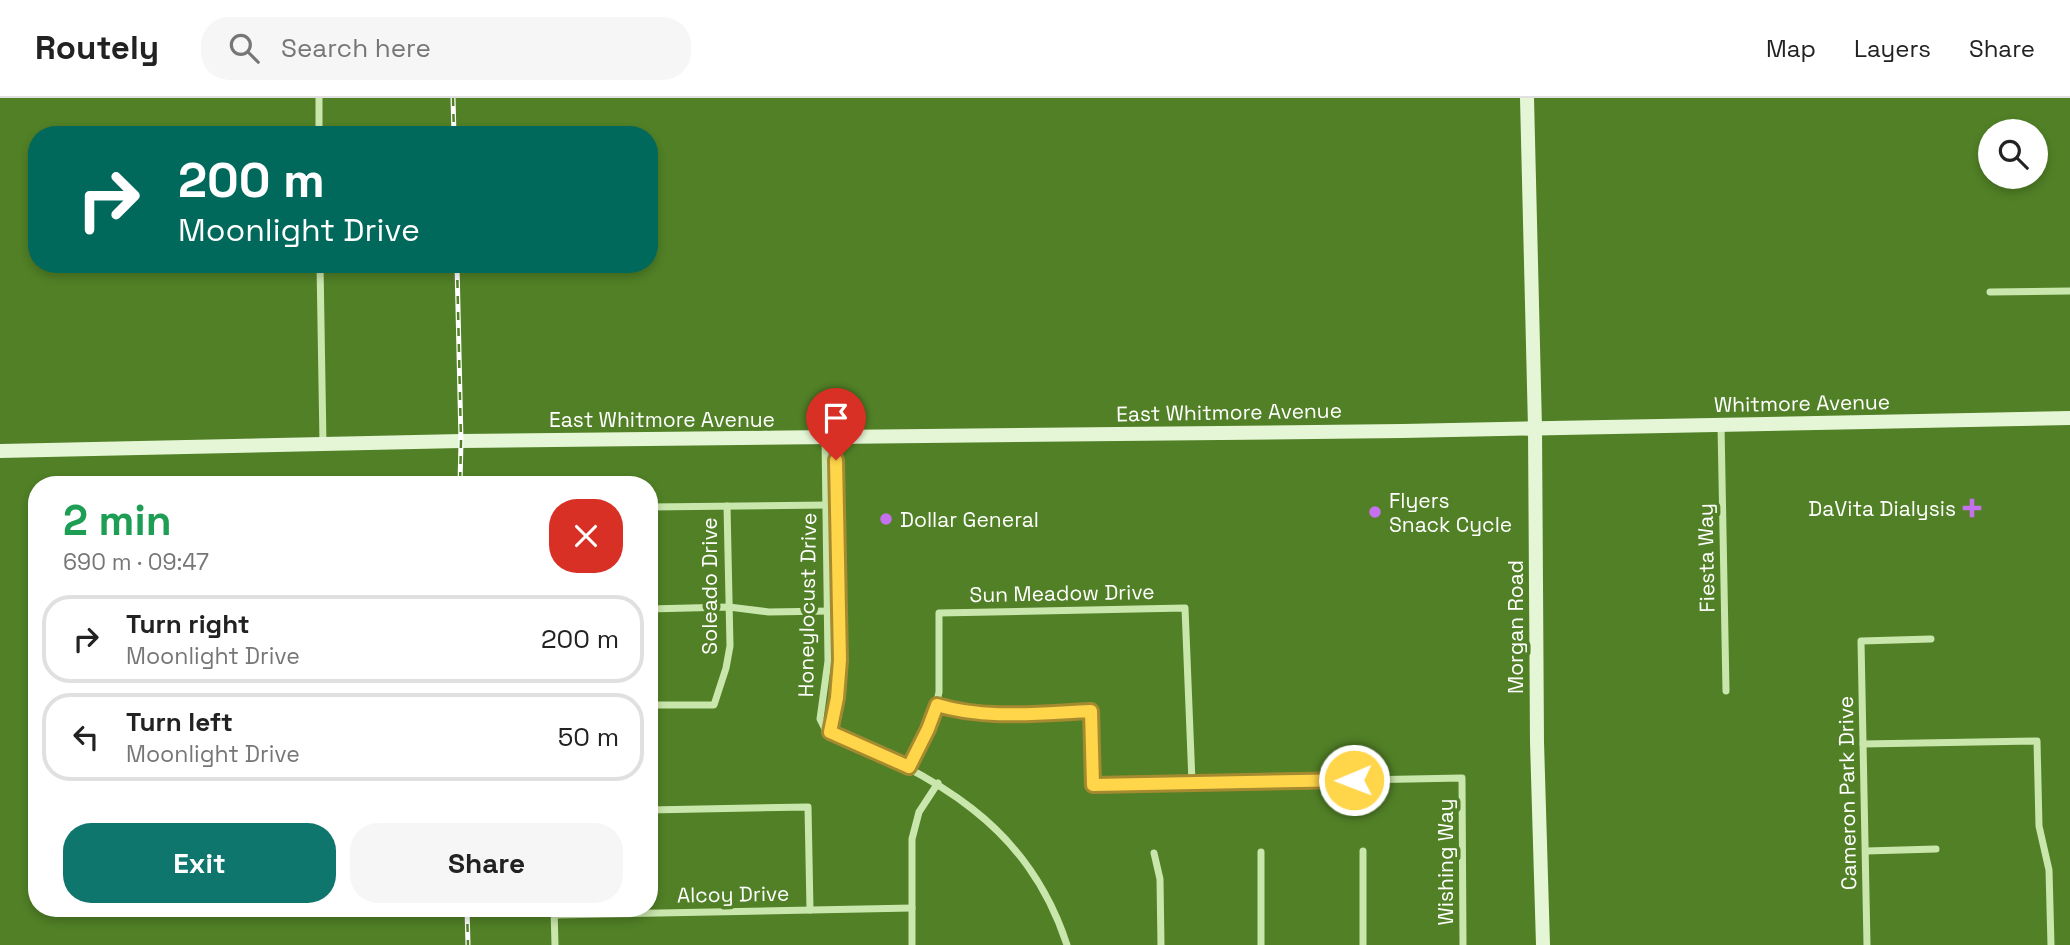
<!DOCTYPE html>
<meta charset="utf-8">
<style>
:root{--surface:#fff;--page:#f6f6f6;--text:#222;--muted:#767676;--line:#e0e0e0;--accent:#0f766e}
body{margin:0;font-family:"Space Grotesk",sans-serif;background:var(--page);color:var(--text);height:100vh;display:flex;flex-direction:column;font-size:26px;white-space:nowrap}
*{box-sizing:border-box;margin:0}
p{font-size:23px;color:var(--muted)}
.icon{flex:none;width:38px;height:38px;fill:none;stroke:currentColor;stroke-width:2;stroke-linecap:round;stroke-linejoin:round}
.map{position:relative;flex:1;overflow:hidden}
.sheet{position:absolute;left:28px;top:378px;width:630px;height:441px;display:flex;flex-direction:column;background:var(--surface);border-radius:28px;box-shadow:0 4px 10px #0003}
.sheet>*{flex:none}
.hud{position:absolute;left:28px;top:28px;width:630px;height:147px;border-radius:28px;box-shadow:0 4px 10px #0003;background:#00695c;color:#fff;overflow:hidden}
.fabs{position:absolute;left:1978px;top:21px;display:grid;gap:14px}
.fabs a{display:grid;place-items:center;width:70px;height:70px;border-radius:50%;background:var(--surface);box-shadow:0 4px 10px #0003;font-size:35px}
.pin{position:absolute;display:grid;place-items:center;width:60px;height:60px;color:#fff;margin:-72px -30px;border-radius:50% 50% 50% 0;rotate:-45deg;box-shadow:0 0 7px #0007}
.pin .icon{rotate:45deg}
.me{position:absolute;width:77px;margin:-38px;rotate:269deg;stroke-linejoin:round;filter:drop-shadow(0 0 5px #0008)}
.turn{display:flex;align-items:center;gap:24px;height:147px;padding:0 35px;font-size:32px}
.turn .icon{width:91px;height:91px;stroke-width:2.5}
.turn b{display:block;font-size:49px;line-height:60px}
.round{display:grid;place-items:center;flex:none;width:74px;height:74px;border-radius:28px;background:var(--page)}
.overview{display:flex;align-items:center;justify-content:space-between;height:119px;padding:0 35px}
h1{font-size:42px;font-weight:700;line-height:52px;color:#1e9e55}
.action{display:flex;gap:14px;margin-top:auto;padding:14px 35px}
.action a{flex:1;height:80px;border-radius:28px;background:var(--accent);color:#fff;font-size:28px;font-weight:700;line-height:80px;text-align:center}
.action a+a{background:var(--page);color:var(--text)}
ul{padding:0;list-style:none}
li{display:flex;align-items:center;gap:21px;height:88px;margin:0 14px 10px;padding:0 21px;border:4px solid var(--line);border-radius:28px}
li div{flex:1}
li b{display:block;font-size:26px}
li em{font-style:normal}
header{display:flex;align-items:center;gap:42px;box-sizing:border-box;height:98px;padding:0 35px;background:var(--surface);border-bottom:2px solid var(--line)}
header strong{font-size:33px}
nav{display:flex;gap:38px;margin-inline-start:auto;font-size:24px}
.search{width:490px;height:63px;background:var(--page);display:flex;align-items:center;gap:18px;box-sizing:border-box;padding:0 24px;border-radius:28px;color:var(--muted);font-size:26px}
.map>svg:first-child{display:block}
</style>
<header>
<strong>Routely</strong>
<div class="search"><svg class="icon" aria-label="search" viewBox="0 0 24 24"><circle cx="10" cy="10" r="6"/><path d="M15 15l6 6"/></svg>Search here</div>
<nav><a>Map</a><a>Layers</a><a>Share</a></nav>
</header>
<div class="map">
<svg width="2070" height="847" viewBox="0 0 2070 847">
<rect width="100%" height="100%" fill="#518026"/>
<g fill="none" stroke-linecap="round" stroke-linejoin="round">
<g stroke="#c9e6ac" stroke-width="7">
<path d="M 319,0 L 319,37"/>
<path d="M 320,166 L 323,346"/>
<path d="M 1990,194 L 2070,193"/>
<path d="M 1721,327 L 1726,593"/>
<path d="M 825,340 L 828,563 L 820,621 L 825,631 C 935,679 1027,724 1067,847"/>
<path d="M 649,409 L 829,407"/>
<path d="M 649,511 L 729,509 L 769,514 L 830,513"/>
<path d="M 649,607 L 714,607 L 726,570 L 730,548 L 727,408"/>
<path d="M 937,607 C 986,622 1040,615 1091,613 L 1093,687 L 1462,680 L 1463,847"/>
<path d="M 830,634 L 837,600 L 840,562 L 836,340"/>
<path d="M 1863,646 L 2037,643 L 2039,728 L 2049,772 L 2051,847"/>
<path d="M 909,669 L 934,618 L 939,594 L 939,515 L 1185,510 L 1192,684"/>
<path d="M 649,712 L 808,709 L 810,812"/>
<path d="M 1363,753 L 1363,847"/>
<path d="M 1866,753 L 1936,751"/>
<path d="M 1261,754 L 1261,847"/>
<path d="M 1154,755 L 1160,781 L 1161,847"/>
<path d="M 554,810 L 555,847"/>
<path d="M 555,817 L 912,810"/>
<path d="M 912,847 L 912,741 L 919,714 L 938,685"/>
<path d="M 1867,847 L 1861,543 L 1931,541"/>
</g>
<g stroke="#e5f6d6" stroke-width="14">
<path d="M 1527,0 L 1535,330 L 1537,644 L 1543,847"/>
<path d="M 0,353 L 461,343 L 1402,333 L 2070,320"/>
</g>
<defs>
<g id="rail">
<path d="M 453,0 L 454,37"/>
<path d="M 457,166 L 461,343 L 460,387"/>
<path d="M 467,810 L 468,847"/>
</g>
</defs>
<use href="#rail" stroke="#fff" stroke-width="5"/>
<use href="#rail" stroke="#518026" stroke-width="2.5" stroke-dasharray="8" stroke-linecap="butt"/>
</g>
<g fill="none" stroke-linecap="round" stroke-linejoin="round">
<defs>
<path id="route" d="M 836,362 L 840,562 L 837,600 L 830,634 L 909,669 L 928,631 L 937,607 C 986,622 1040,615 1091,613 L 1093,687 L 1354,682"/>
</defs>
<use href="#route" stroke="#a68a30" stroke-width="18"/>
<use href="#route" stroke="#ffd54a" stroke-width="12"/>
</g>
<g fill="#c571ef" stroke="#518026" stroke-width="2.5">
<path d="M1968.5 399.5h7v7h7v7h-7v7h-7v-7h-7v-7h7z"/>
<circle cx="1375" cy="414" r="7"/>
<circle cx="886" cy="421" r="7"/>
</g>
<g text-anchor="middle" dominant-baseline="central" stroke-width="7" stroke-linejoin="round" paint-order="stroke">
<g font-size="21" fill="#fff" stroke="#518026">
<text transform="translate(1802 305) rotate(-1)">Whitmore Avenue</text>
<text transform="translate(1229 314) rotate(-1)">East Whitmore Avenue</text>
<text x="662" y="321">East Whitmore Avenue</text>
<text transform="translate(1706 460) rotate(-91)">Fiesta Way</text>
<text transform="translate(709 488) rotate(-90)">Soleado Drive</text>
<text transform="translate(1062 495) rotate(-1)">Sun Meadow Drive</text>
<text transform="translate(807 507) rotate(-89)">Honeylocust Drive</text>
<text transform="translate(1515 529) rotate(-90)">Morgan Road</text>
<text transform="translate(1847 695) rotate(-91)">Cameron Park Drive</text>
<text transform="translate(1445 764) rotate(-90)">Wishing Way</text>
<text transform="translate(733 796) rotate(-1)">Alcoy Drive</text>
</g>
<g font-size="21" fill="#fff" stroke="#518026" text-anchor="start">
<text x="1389" y="402">Flyers<tspan x="1389" dy="24">Snack Cycle</tspan></text>
<text x="1956" y="410" text-anchor="end">DaVita Dialysis</text>
<text x="900" y="421">Dollar General</text>
</g>
</g>
</svg>
<div class="fabs">
<a><svg class="icon" aria-label="search" viewBox="0 0 24 24"><circle cx="10" cy="10" r="6"/><path d="M15 15l6 6"/></svg></a>
</div>
<div class="pin" style="left:836px;top:362px;background:#d93025"><svg class="icon" aria-label="arrive" viewBox="0 0 24 24"><path d="M6 21V4h12l-3 4 3 4H6"/></svg></div>
<svg class="me" style="left:1354px;top:682px" viewBox="-20 -20 40 40"><circle r="17" fill="#ffd54a" stroke="#fff" stroke-width="3"/><path d="M0-11L8 9 0 5-8 9z" fill="#fff"/></svg>
<div class="hud">
<div class="turn"><svg class="icon" aria-label="right" viewBox="0 0 24 24"><path d="M7 20v-9h11M14 6l5 5-5 5"/></svg><div><b>200 m</b>Moonlight Drive</div></div>
</div>
<section class="sheet">
<div class="overview"><div><h1>2 min</h1><p>690 m · 09:47</p></div><a class="round" style="background:#d93025;color:#fff"><svg class="icon" aria-label="close" viewBox="0 0 24 24"><path d="M6 6l12 12M18 6L6 18"/></svg></a></div>
<ul>
<li><svg class="icon" aria-label="right" viewBox="0 0 24 24"><path d="M7 20v-9h11M14 6l5 5-5 5"/></svg><div><b>Turn right</b><p>Moonlight Drive</p></div><em>200 m</em></li>
<li><svg class="icon" aria-label="left" viewBox="0 0 24 24"><path d="M17 20v-9H6M10 6l-5 5 5 5"/></svg><div><b>Turn left</b><p>Moonlight Drive</p></div><em>50 m</em></li>
</ul>
<div class="action"><a>Exit</a><a>Share</a></div>
</section>
</div>
